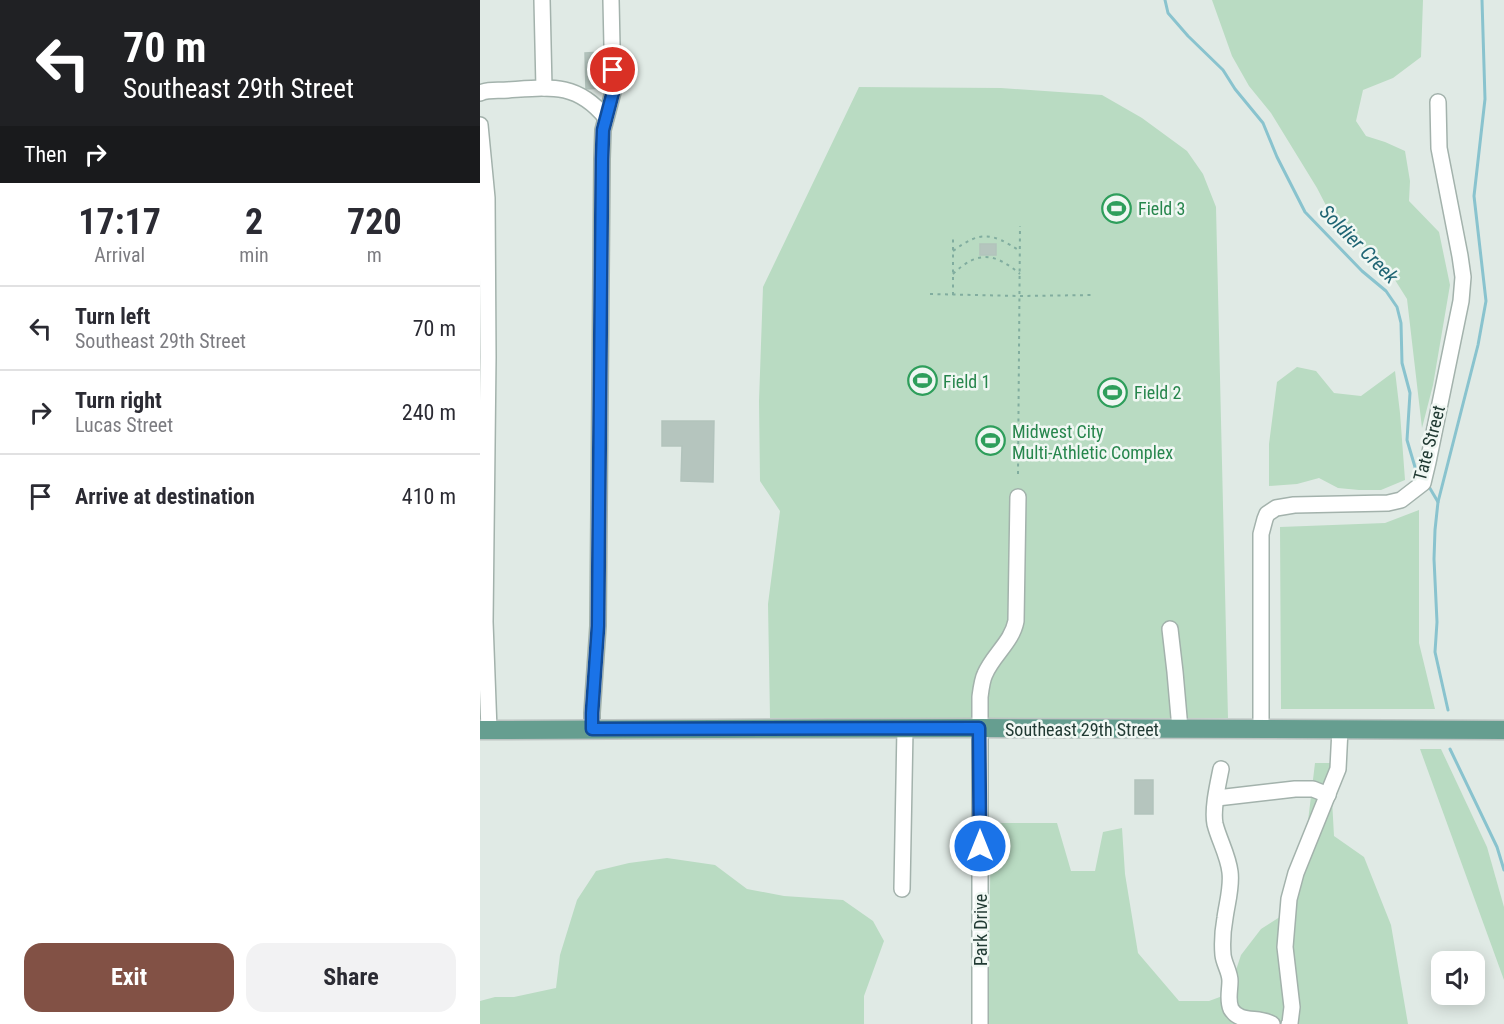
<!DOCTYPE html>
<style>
:root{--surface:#fff;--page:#f2f2f3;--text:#2b2b33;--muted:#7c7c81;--line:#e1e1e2;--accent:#825145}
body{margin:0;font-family:"Roboto Condensed",sans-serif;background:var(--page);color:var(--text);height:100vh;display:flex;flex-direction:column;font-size:22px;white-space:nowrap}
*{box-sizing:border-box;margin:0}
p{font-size:20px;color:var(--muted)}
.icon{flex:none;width:33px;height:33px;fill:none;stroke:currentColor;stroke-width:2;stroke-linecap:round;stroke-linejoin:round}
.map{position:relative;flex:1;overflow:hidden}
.details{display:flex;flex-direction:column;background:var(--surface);width:480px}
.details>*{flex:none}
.hud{background:#202124;color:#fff;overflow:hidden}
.buttons{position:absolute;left:951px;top:951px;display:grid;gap:12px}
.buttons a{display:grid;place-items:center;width:54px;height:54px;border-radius:12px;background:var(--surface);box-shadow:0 3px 15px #0003;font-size:30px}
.pin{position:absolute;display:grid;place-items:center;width:51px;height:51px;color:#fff;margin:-26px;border:3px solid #fff;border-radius:50%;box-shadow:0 2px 6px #0007}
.me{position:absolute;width:66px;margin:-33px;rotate:0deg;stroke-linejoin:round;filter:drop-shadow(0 0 4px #0008)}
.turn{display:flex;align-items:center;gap:21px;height:126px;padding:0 24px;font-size:27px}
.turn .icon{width:78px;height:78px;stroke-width:2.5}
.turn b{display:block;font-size:42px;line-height:51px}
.then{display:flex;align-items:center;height:57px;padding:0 24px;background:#0003;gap:12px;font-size:22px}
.eta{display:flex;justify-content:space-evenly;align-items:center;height:102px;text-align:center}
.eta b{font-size:36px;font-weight:700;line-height:42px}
.button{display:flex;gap:12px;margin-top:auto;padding:12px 24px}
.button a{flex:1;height:69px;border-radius:18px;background:var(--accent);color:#fff;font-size:24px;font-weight:700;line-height:69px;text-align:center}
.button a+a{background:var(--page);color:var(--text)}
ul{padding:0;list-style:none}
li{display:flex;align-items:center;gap:18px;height:84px;padding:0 24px;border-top:2px solid var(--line)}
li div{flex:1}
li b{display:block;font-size:22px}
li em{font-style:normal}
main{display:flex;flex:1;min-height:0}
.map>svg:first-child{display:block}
</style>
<main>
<section class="details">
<div class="hud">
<div class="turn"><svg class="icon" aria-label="left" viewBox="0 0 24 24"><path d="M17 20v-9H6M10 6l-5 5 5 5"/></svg><div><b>70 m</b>Southeast 29th Street</div></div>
<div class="then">Then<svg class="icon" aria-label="right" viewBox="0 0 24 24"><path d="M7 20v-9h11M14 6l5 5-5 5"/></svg></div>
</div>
<div class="eta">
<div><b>17:17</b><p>Arrival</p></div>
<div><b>2</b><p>min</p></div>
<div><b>720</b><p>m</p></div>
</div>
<ul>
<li><svg class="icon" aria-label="left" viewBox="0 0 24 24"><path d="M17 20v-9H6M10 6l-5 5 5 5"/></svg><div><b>Turn left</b><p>Southeast 29th Street</p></div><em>70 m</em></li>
<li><svg class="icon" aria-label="right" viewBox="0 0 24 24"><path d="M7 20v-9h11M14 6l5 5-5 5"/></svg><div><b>Turn right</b><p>Lucas Street</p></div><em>240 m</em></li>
<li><svg class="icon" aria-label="arrive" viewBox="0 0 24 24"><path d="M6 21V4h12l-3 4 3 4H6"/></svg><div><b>Arrive at destination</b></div><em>410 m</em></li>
</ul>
<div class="button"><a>Exit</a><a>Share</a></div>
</section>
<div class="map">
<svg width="1024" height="1024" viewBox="0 0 1024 1024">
<rect width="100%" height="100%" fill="#e0eae5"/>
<g fill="#b9dbc2">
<path d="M 732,0 L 943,0 L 941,57 L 913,78 L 883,90 L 876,121 L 886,136 L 905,142 L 925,151 L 930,181 L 929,201 L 959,232 L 970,285 L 953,385 L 942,428 L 927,299 L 903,261 L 872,237 L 853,219 L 837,188 L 791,113 L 769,86 L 752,56 Z"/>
<path d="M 379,87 L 521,88 L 622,95 L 662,118 L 707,151 L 723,174 L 736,207 L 748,718 L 290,718 L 288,604 L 300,511 L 280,481 L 279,401 L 283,287 Z"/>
<path d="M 817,367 L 836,371 L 854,393 L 881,396 L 915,371 L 920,413 L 925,480 L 901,490 L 879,490 L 858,488 L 839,478 L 817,484 L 789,486 L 789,444 L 797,382 Z"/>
<path d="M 939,510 L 939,643 L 955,709 L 801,709 L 800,527 L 905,523 Z"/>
<path d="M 940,749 L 961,749 L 1007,847 L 1024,907 L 1024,980 Z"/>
<path d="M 835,763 L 850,763 L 854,836 L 884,857 L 911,925 L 928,1024 L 508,1024 L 511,823 L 577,823 L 591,871 L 615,871 L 623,832 L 642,828 L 645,874 L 658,953 L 699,1001 L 729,1001 L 748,994 L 761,955 L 781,929 L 806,913 L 825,846 Z"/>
<path d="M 187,858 L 235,865 L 267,889 L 304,896 L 363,900 L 393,921 L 404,941 L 384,996 L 384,1024 L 0,1024 L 0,1001 L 15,997 L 34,997 L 76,988 L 80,955 L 97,900 L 116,871 L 149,863 Z"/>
</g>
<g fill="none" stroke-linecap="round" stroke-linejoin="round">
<g stroke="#89c3ce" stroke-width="3">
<path d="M 685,0 L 688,13 L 708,36 L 743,70 L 755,89 L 783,123 L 797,157 L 825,212 L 882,271 L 906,291 L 917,307 L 921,323 L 922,363 L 930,393 L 927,440 L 935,467 L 935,480"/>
<path d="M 948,485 L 958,502"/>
<path d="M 968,710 L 955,652 L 957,622 L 954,559 L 955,530 L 958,502 L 998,345 L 1006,301 L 994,196 L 1005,99 L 1002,0"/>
<path d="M 970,749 L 1017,847 L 1024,870"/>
</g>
</g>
<g fill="#b5c5be" stroke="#b2c3bc" stroke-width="1.5">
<path d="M 122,52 L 124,88 L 106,89 L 105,53 Z"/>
<rect x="500" y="244" width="16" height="11"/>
<path d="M 182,421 L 234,421 L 233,482 L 201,481 L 202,446 L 182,446 Z"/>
<rect x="655" y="780" width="18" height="34"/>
</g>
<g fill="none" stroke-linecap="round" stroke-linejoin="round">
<defs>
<g id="minor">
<path d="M 62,0 L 64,88"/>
<path d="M 0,93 C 8,89 18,91 28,90 C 69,87 97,82 126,118"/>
<path d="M 0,125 L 7,198 L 8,357 L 5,622 L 9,730"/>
<path d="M 690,629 L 695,672 L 700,729"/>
<path d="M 112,729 L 112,713 L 118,626 L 122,159 L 123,130 L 133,92 L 131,0"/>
<path d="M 781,729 L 781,534 L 785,519 L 787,514 L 796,508 L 814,505 L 908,503 L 921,500 L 943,483 L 948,462 L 981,301 L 983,277 L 980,256 L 959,148 L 958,102"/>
<path d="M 741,769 C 738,784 732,809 735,824 C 739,840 748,855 750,872 C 752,887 747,903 745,918 C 743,929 742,943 743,955 C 744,964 750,972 750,981 C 750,991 747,1000 751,1009 C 760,1024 778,1016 792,1024"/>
<path d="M 737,798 L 815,789 L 833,789 L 848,795"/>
<path d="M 422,889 L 425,729"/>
<path d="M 500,1024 L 500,697 C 501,689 502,680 505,674 C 513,655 532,642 536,621 L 538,497"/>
<path d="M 809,1024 L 810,1023 L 812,1007 L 805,947 L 809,899 L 816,873 L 858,769 L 860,729"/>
</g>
<path id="major" d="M 0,730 L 499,728 L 1024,730"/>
</defs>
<use href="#minor" stroke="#a3b2ac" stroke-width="18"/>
<use href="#major" stroke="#bcc4c2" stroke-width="21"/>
<g stroke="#81ad9f" stroke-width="2" stroke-dasharray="3 4.5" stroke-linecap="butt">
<path d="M 473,251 C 501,230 512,233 540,251"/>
<path d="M 473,274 C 498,250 515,253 540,274"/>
<path d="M 450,294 L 540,296 L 614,295"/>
<path d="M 473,295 L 473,236"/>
<path d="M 538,474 L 540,226"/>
</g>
<use href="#minor" stroke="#fff" stroke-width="15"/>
<use href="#major" stroke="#669e90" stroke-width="18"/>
</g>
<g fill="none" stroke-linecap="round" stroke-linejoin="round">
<defs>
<path id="route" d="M 133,70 L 133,92 L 123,130 L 122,159 L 118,626 L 112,713 L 112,729 L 499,728 L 500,846"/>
</defs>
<use href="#route" stroke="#114b97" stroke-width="15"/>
<use href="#route" stroke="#1a73e8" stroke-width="10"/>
</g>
<defs>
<symbol id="stadium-ring" viewBox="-11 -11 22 22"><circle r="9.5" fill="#f0f7f3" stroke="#2e9e5b" stroke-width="1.5"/><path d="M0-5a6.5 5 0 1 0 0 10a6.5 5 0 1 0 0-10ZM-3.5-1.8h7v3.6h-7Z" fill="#2e9e5b"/></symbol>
</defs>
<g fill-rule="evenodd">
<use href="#stadium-ring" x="620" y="192" width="33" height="33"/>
<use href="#stadium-ring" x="426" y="364" width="33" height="33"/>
<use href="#stadium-ring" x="616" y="376" width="33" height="33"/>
<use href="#stadium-ring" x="494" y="424" width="33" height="33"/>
</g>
<g text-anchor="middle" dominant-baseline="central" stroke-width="5" stroke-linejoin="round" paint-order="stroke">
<g font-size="18" fill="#27864d" stroke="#f0f7f3" text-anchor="start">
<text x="658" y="208">Field 3</text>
<text x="463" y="381">Field 1</text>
<text x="654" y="392">Field 2</text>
<text x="532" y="431">Midwest City<tspan x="532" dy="21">Multi-Athletic Complex</tspan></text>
</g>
<g font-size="18" fill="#213a33" stroke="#f0f7f3">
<text transform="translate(949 443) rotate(-75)">Tate Street</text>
<text x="602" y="729">Southeast 29th Street</text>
<text transform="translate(500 930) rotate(-90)">Park Drive</text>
</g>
<g font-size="20" font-style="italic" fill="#1e6473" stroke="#f0f7f3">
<text transform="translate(879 244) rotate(45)">Soldier Creek</text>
</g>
</g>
</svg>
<div class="buttons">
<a><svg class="icon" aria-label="sound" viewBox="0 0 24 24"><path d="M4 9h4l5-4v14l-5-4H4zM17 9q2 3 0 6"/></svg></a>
</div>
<div class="pin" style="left:133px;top:70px;background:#d93025"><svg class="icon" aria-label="arrive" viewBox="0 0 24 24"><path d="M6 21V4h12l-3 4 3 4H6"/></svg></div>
<svg class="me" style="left:500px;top:846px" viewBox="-20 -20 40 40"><circle r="17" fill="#1a73e8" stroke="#fff" stroke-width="3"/><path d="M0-11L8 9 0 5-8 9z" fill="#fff"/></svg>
</div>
</main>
